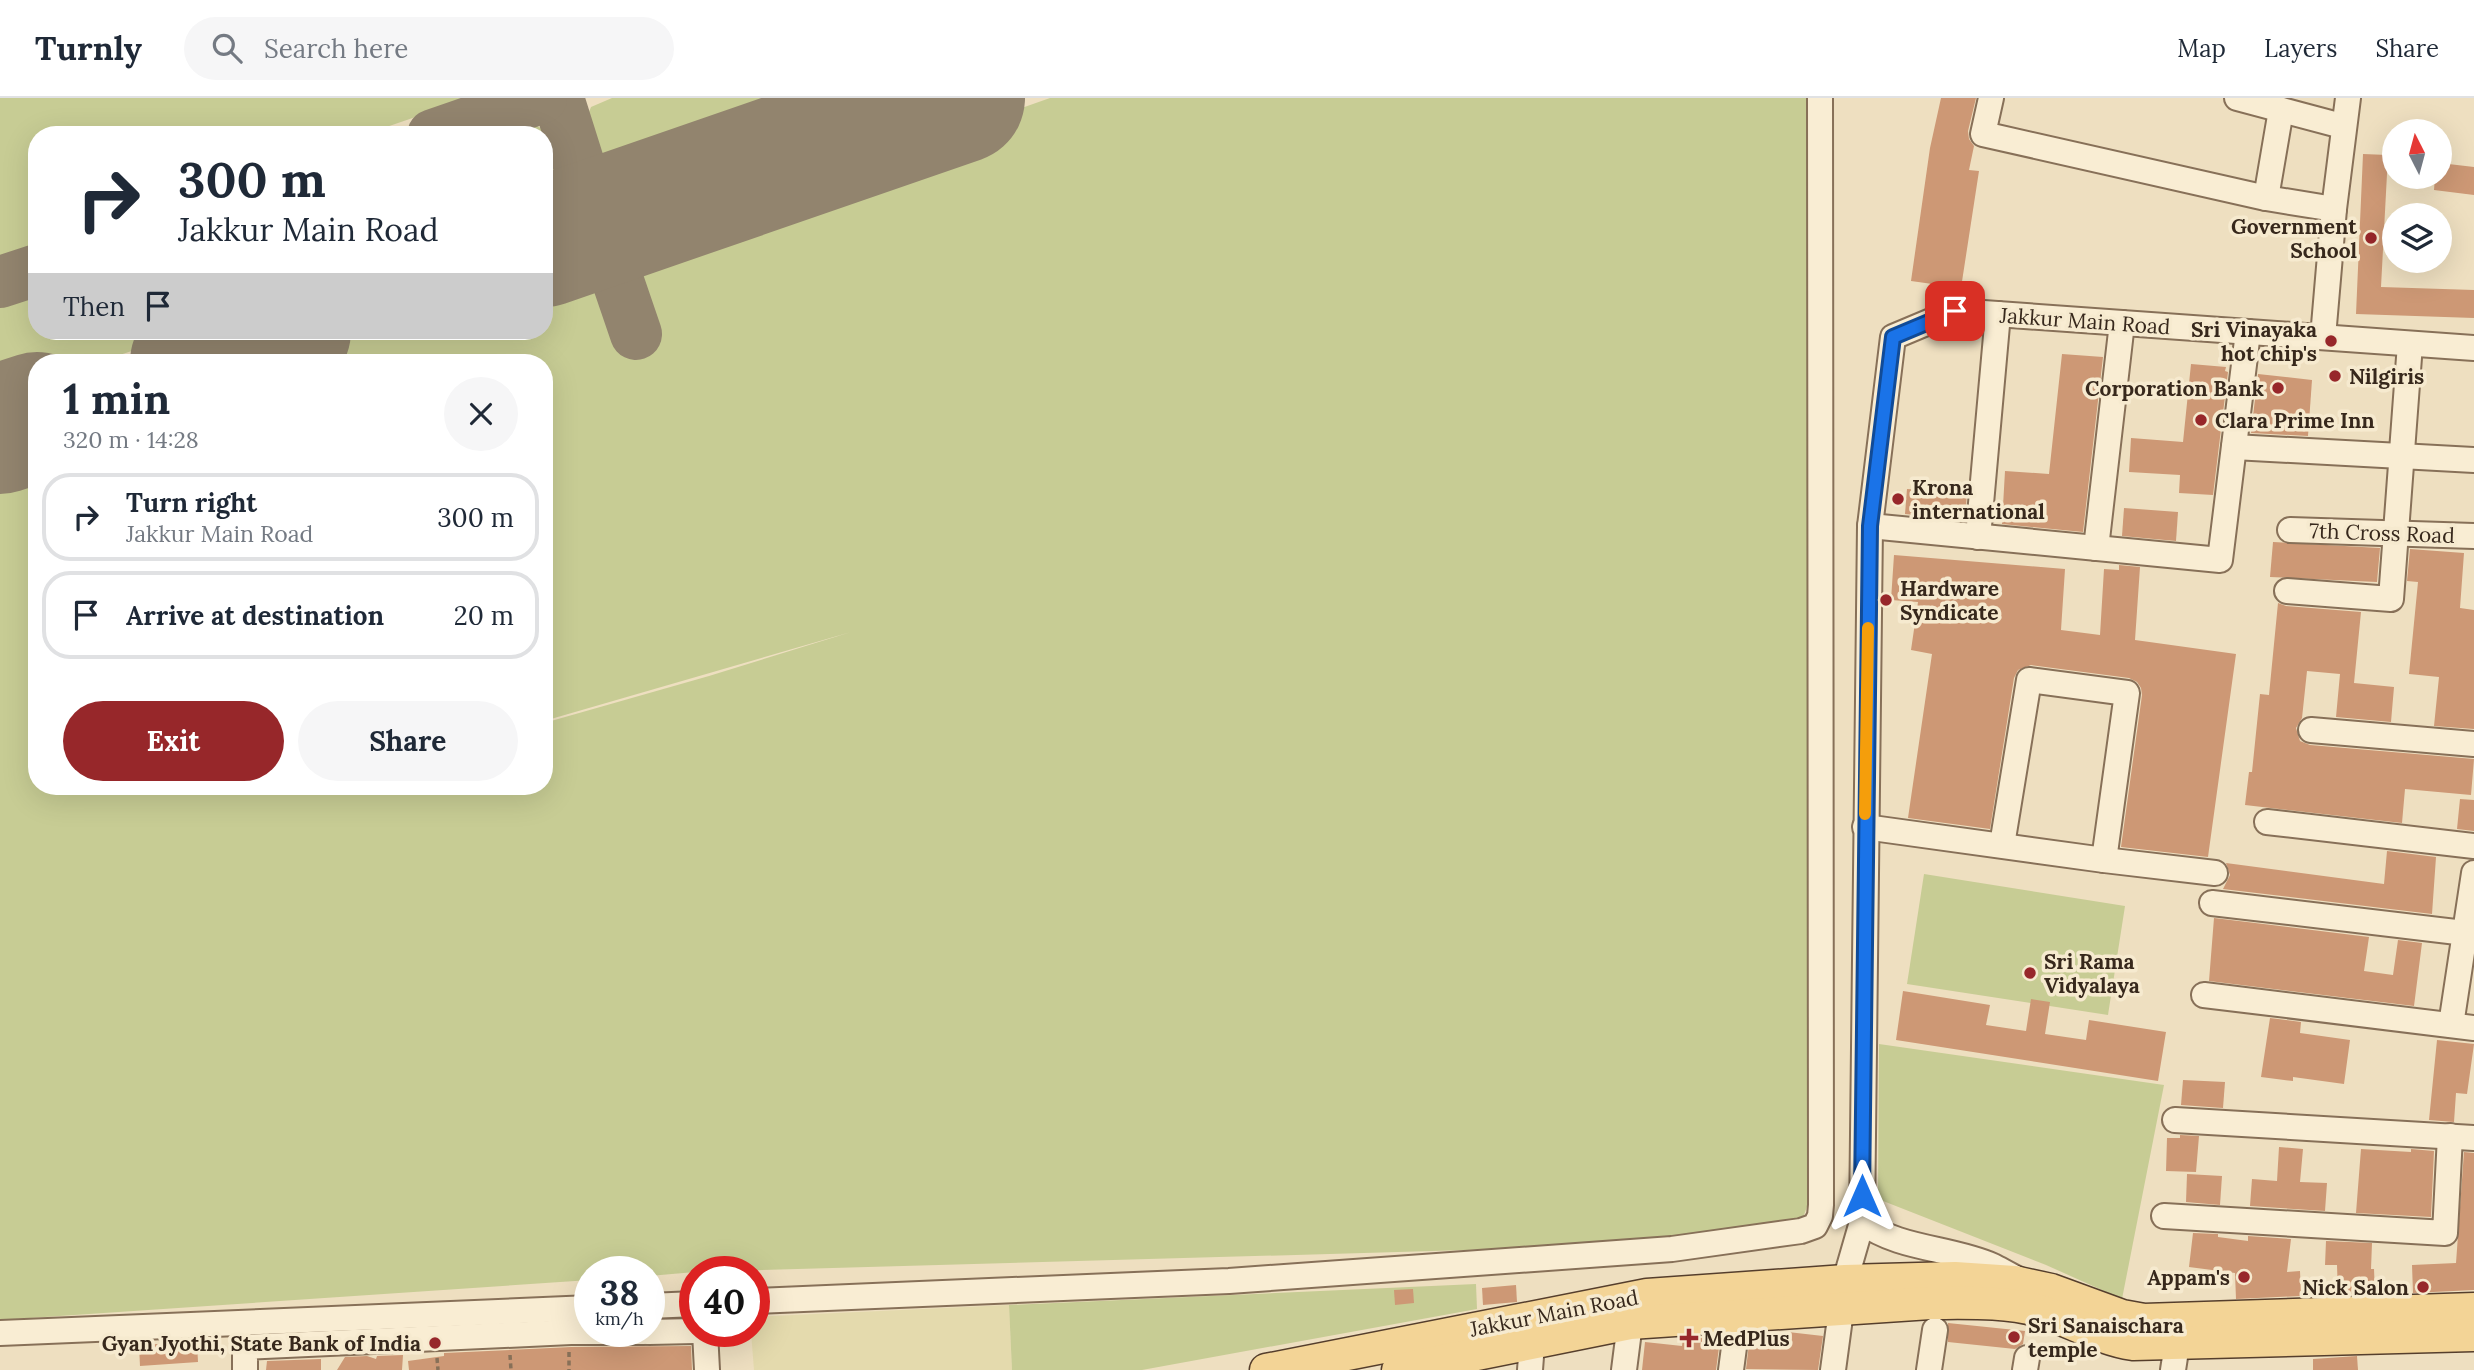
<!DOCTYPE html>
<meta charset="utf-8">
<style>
:root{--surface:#fff;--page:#f6f6f7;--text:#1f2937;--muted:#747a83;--line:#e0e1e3;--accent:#97272a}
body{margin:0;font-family:Lora,serif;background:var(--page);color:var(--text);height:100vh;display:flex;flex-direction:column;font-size:26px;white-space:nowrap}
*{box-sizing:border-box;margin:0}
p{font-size:23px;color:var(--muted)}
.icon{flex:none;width:38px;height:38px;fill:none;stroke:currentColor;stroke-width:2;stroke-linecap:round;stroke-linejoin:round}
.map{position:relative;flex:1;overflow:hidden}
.details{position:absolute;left:28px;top:256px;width:525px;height:441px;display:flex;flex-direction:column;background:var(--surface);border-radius:28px;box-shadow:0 7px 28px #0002}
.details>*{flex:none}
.banner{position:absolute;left:28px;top:28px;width:525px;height:214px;border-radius:28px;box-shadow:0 7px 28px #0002;background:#fff;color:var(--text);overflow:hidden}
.needle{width:46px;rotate:354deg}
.controls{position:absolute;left:2382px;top:21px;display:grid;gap:14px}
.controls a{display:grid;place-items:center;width:70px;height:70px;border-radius:50%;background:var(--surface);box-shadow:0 7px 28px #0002;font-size:35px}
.speed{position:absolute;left:574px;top:1158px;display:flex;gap:14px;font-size:35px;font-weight:700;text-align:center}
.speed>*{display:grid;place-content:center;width:91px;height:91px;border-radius:50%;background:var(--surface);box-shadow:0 7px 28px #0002;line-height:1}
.speed small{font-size:18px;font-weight:400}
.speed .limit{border:10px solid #d22;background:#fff;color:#111}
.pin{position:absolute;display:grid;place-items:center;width:60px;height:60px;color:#fff;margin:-30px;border-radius:14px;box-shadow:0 4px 10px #0006}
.me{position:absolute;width:77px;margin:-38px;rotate:0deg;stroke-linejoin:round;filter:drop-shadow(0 0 5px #0008)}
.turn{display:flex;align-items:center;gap:24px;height:147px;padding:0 35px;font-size:32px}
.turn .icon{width:91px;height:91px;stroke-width:2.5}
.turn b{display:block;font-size:49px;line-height:60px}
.then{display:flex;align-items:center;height:66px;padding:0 35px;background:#0003;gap:14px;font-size:26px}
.round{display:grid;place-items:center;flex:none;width:74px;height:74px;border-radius:37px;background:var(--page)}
.head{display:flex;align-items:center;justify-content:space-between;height:119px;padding:0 35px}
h1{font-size:42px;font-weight:800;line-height:52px}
.primary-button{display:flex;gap:14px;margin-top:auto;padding:14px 35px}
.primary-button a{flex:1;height:80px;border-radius:42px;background:var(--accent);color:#fff;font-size:28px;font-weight:800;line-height:80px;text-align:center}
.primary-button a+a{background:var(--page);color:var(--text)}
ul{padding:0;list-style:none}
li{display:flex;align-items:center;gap:21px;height:88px;margin:0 14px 10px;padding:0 21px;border:4px solid var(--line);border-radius:28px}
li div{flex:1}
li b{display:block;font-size:26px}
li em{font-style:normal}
header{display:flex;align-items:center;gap:42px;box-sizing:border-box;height:98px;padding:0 35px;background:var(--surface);border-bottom:2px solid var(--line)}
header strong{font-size:33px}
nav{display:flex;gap:38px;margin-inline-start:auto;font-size:24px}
.search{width:490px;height:63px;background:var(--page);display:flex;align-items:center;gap:18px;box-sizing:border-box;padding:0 24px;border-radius:38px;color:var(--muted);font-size:26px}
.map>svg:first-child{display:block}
</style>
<header>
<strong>Turnly</strong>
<div class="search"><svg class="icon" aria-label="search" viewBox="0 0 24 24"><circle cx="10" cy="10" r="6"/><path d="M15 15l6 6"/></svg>Search here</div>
<nav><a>Map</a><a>Layers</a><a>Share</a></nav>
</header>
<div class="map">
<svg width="2474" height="1272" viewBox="0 0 2474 1272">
<rect width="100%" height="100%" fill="#eedfc0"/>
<path fill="#e4daad" d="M 1009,1207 L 1012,1272 L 754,1272 L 751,1234 L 754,1234 L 754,1219 Z"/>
<g fill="#c7cc94">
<path d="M 0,0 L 471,0 L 363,37 L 37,37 L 37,148 L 0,161 Z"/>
<path d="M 612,0 L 862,0 L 631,80 L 616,83 L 606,75 L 587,19 L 591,9 Z"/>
<path d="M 1050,0 L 1807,0 L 1814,606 L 1809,1103 L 1804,1117 L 1792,1125 L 1608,1148 L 695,1174 L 649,1178 L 649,1174 L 590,1174 L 590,1182 L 0,1222 L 0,361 L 37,348 L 37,688 L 544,688 L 544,625 L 709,578 L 851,534 L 544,623 L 544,264 L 283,264 L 375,233 L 544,233 L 544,175 C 561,169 580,157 593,175 L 617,245 L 656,232 L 634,161 L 638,144 Z"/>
<path d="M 528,27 L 536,27 L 545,33 L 563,92 L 560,105 L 544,112 L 544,37 L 497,37 Z"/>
<path d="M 37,194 L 37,233 L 191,233 L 99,264 L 37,264 L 37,285 L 0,298 L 0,207 Z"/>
<path d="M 1924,776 L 2125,808 L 2108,917 L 1907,886 Z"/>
<path d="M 1879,946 L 2164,987 L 2122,1201 L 2046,1167 L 1878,1101 Z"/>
<path d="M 1476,1186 L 1477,1211 L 1142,1272 L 1012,1272 L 1009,1207 Z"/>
</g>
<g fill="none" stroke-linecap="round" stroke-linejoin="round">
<g stroke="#92846e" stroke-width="52">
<path d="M 558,0 L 593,111 L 602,119 L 613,120 L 605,133 L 607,151 L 636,236"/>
<path d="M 433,37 L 541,0"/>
<path d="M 0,184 L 37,172"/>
</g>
<g stroke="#92846e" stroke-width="130">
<path d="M 544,144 L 960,0"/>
<path d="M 195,264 L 286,233"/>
<path d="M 0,331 L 37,319"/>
</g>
</g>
<g fill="#cd9875">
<path d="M 1941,0 L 1976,0 L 1968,33 L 1969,41 L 1974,48 L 1969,72 L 1979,73 L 1961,190 L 1911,183 L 1930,50 Z"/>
<path d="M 2363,56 L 2388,57 L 2381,189 L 2474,192 L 2474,220 L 2356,216 Z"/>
<path d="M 2440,65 L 2474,69 L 2474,97 L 2434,92 L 2435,79 L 2440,79 Z"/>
<path d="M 2062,256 L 2103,259 L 2083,434 L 2002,426 L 2005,373 L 2049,376 Z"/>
<path d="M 2191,266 L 2226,269 L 2225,273 L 2228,274 L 2213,397 L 2179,395 L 2180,377 L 2129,374 L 2131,340 L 2183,344 Z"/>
<path d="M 2258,276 L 2312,282 L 2308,338 L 2251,335 Z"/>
<path d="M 1907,391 L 1967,395 L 1965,422 L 1905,416 Z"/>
<path d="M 2124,410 L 2178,414 L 2176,443 L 2122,438 Z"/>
<path d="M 2273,444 L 2380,450 L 2377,484 L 2270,479 Z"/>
<path d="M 2410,451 L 2464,455 L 2460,510 L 2474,512 L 2474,631 L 2434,628 L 2439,579 L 2409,576 L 2418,484 L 2407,483 Z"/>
<path d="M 1894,457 L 2065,471 L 2061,532 L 2100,537 L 2104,471 L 2119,472 L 2119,467 L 2140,469 L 2135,542 L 2236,556 L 2208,759 L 2121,749 L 2142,597 L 2141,590 L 2137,584 L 2129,580 L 2031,567 L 2018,572 L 2014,580 L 1990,731 L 1908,720 L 1932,556 L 1911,552 L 1918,504 L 1891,502 Z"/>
<path d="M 2278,505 L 2286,508 L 2361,514 L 2354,585 L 2394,589 L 2391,624 L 2336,619 L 2340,576 L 2307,573 L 2302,620 L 2296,630 L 2300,643 L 2310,647 L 2474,661 L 2471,697 L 2405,691 L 2402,725 L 2245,707 L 2249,674 L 2252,674 L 2260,596 L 2269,597 Z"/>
<path d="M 2460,701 L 2474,702 L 2474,733 L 2457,731 Z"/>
<path d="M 2387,753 L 2436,759 L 2432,816 L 2223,791 L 2230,777 L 2226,765 L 2384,786 Z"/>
<path d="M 2214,820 L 2369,839 L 2364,873 L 2393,877 L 2398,842 L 2422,845 L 2414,908 L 2209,883 Z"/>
<path d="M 1903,893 L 1990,907 L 1986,927 L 2026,933 L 2031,901 L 2050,904 L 2045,936 L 2086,942 L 2089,922 L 2166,934 L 2158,983 L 1896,942 Z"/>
<path d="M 2270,920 L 2301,924 L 2300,935 L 2350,942 L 2344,986 L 2293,979 L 2293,983 L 2261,979 Z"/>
<path d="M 2437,942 L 2474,946 L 2467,996 L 2456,995 L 2454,1024 L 2429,1022 Z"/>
<path d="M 2183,982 L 2225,984 L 2223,1010 L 2181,1007 Z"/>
<path d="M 2180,1037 L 2199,1038 L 2196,1074 L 2166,1073 L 2167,1040 L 2180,1040 Z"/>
<path d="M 2279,1049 L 2303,1051 L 2300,1084 L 2327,1085 L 2325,1113 L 2250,1108 L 2252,1081 L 2277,1083 Z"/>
<path d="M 2361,1051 L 2411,1054 L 2411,1051 L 2434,1053 L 2431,1119 L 2356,1115 Z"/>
<path d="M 2464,1054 L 2474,1055 L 2474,1192 L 2413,1195 L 2412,1167 L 2456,1165 Z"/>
<path d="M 2187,1076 L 2222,1078 L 2220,1107 L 2186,1104 Z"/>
<path d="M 2193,1135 L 2218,1136 L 2218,1139 L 2248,1143 L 2248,1138 L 2291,1141 L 2287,1174 L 2300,1173 L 2301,1198 L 2236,1201 L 2235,1175 L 2189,1169 Z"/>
<path d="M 2326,1143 L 2372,1145 L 2371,1171 L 2374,1171 L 2375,1195 L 2338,1197 L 2337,1167 L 2325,1167 Z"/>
<path d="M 1516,1187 L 1517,1204 L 1483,1207 L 1482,1190 Z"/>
<path d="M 1413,1191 L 1414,1205 L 1395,1207 L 1394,1192 Z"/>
<path d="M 1948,1225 L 2025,1233 L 2023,1246 L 2015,1251 L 1948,1244 Z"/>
<path d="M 1788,1234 L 1823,1238 L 1818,1272 L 1746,1271 L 1749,1246 L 1786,1250 Z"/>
<path d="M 1691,1239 L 1720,1242 L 1716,1272 L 1642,1272 L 1645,1244 L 1682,1248 L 1683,1240 Z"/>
<path d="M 197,1244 L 198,1264 L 140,1268 L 139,1247 Z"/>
<path d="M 691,1248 L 692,1272 L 409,1272 L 408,1263 L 444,1258 L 444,1255 L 571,1249 Z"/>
<path d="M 403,1257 L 402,1272 L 337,1272 L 345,1259 L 367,1258 L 376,1261 L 377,1258 Z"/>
<path d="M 2357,1258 L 2358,1272 L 2313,1272 L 2313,1261 Z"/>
<path d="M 321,1261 L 321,1272 L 266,1272 L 267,1263 Z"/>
</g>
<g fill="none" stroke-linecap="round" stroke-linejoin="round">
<defs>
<g id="minor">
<path d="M 1991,0 L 1983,36 L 2266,100 L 2334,111"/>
<path d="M 2237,0 L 2342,28"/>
<path d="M 2266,100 L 2281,12"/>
<path d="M 2323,239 L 2334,111 L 2348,0"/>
<path d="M 2234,349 L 2474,362"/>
<path d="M 1870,428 L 2220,462 L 2248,234"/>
<path d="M 2290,432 L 2474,438"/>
<path d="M 1978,439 L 1998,216"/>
<path d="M 2096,450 L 2122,225"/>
<path d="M 2287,493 L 2391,501 L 2410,246"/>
<path d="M 2311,632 L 2474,646"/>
<path d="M 2267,724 L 2474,748"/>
<path d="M 1865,729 L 2104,762 L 2215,775"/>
<path d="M 2002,747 L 2029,582 L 2127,595 L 2104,762"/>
<path d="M 2212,805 L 2474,836"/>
<path d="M 2204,897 L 2474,930"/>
<path d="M 2451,927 L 2474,775"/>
<path d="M 2175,1022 L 2474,1040"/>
<path d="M 2164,1118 L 2445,1135 L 2450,1038"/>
<path d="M 1862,1124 C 1900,1152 1950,1149 1993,1168 C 2001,1172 2009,1177 2018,1181"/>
<path d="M 754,1203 L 1229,1183 L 1672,1151 L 1801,1133 L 1815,1128 L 1820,1118 L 1821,1107 L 1820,0"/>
<path d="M 649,1208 L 695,1206"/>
<path d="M 649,1234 L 695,1233"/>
<path d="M 705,1234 L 707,1272"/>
<path d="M 0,1235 L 590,1210"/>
<path d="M 245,1272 L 245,1249 L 571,1234 L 644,1234"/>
<path d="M 1530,1272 L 1532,1245"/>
<path d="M 1624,1272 L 1630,1225"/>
<path d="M 1731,1272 L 1738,1219"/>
<path d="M 1833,1272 L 1845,1183 L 1862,1124 L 1870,428 L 1893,239 L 1955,213 L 2474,250"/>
<path d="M 1929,1272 L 1935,1232"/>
<path d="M 2025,1272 L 2027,1260"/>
<path d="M 2173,1272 L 2177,1246"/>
</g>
<g id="major">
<path d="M 1266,1272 L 1647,1197 L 1845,1183 L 1955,1180 L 2014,1184 L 2051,1192 L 2122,1218 L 2144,1222 L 2474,1211"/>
<path d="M 1398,1272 L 1630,1225 L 1930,1205 C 1966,1205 2005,1203 2040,1213 C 2071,1223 2100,1241 2133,1246 L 2474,1237"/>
</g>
</defs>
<use href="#minor" stroke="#877058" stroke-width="28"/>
<use href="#major" stroke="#553e2c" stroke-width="35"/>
<g stroke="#877058" stroke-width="3.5" stroke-dasharray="5 3.5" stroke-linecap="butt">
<path d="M 569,1254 L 569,1272"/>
<path d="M 510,1257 L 511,1272"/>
<path d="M 437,1260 L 438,1272"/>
</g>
<use href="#minor" stroke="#f9edd3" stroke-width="24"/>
<use href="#major" stroke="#f3d496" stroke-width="32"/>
</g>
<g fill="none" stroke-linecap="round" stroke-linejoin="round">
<defs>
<path id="route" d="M 1862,1098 L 1870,428 L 1893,239 L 1955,213"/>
</defs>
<use href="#route" stroke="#114b97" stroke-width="18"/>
<use href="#route" stroke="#1a73e8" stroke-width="12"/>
<path stroke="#f59e0b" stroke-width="12" d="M 1865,716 L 1868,530"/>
</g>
<g fill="#97272a" stroke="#f6eacf" stroke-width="2.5">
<circle cx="2371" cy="140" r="7"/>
<circle cx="2331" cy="243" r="7"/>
<circle cx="2335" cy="278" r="7"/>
<circle cx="2278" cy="290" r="7"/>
<circle cx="2201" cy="322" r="7"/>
<circle cx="1898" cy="401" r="7"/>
<circle cx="1886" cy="502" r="7"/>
<circle cx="2030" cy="875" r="7"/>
<circle cx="2244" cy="1179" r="7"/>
<circle cx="2423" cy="1189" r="7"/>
<circle cx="2014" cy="1239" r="7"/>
<path d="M1685.5 1229.5h7v7h7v7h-7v7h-7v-7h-7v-7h7z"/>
<circle cx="435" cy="1245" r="7"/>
</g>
<g text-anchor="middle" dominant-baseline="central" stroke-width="7" stroke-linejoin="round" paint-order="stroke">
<g font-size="21" font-weight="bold" fill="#37281c" stroke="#f6eacf" text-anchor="start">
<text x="2357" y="128" text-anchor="end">Government<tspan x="2357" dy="24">School</tspan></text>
<text x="2317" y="231" text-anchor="end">Sri Vinayaka<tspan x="2317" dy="24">hot chip's</tspan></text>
<text x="2349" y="278">Nilgiris</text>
<text x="2264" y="290" text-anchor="end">Corporation Bank</text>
<text x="2215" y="322">Clara Prime Inn</text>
<text x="1912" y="389">Krona<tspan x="1912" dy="24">international</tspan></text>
<text x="1900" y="490">Hardware<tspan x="1900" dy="24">Syndicate</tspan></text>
<text x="2044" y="863">Sri Rama<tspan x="2044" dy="24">Vidyalaya</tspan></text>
<text x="2230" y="1179" text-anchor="end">Appam's</text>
<text x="2409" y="1189" text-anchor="end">Nick Salon</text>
<text x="2028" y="1227">Sri Sanaischara<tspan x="2028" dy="24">temple</tspan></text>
<text x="1703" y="1240">MedPlus</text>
<text x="421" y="1245" text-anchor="end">Gyan Jyothi, State Bank of India</text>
</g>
<g font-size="21" fill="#37281c" stroke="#f6eacf">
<text transform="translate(2085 223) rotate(4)">Jakkur Main Road</text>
<text transform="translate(2382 435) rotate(2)">7th Cross Road</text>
<text transform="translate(1554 1215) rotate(-11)">Jakkur Main Road</text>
</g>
</g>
</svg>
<div class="controls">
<a><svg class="needle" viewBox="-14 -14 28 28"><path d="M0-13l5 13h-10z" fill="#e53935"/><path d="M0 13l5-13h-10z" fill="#747a83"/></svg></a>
<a><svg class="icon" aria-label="layers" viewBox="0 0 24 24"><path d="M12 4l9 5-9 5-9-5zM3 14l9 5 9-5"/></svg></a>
</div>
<div class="speed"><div>38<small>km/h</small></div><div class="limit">40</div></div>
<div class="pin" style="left:1955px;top:213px;background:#d93025"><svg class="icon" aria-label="arrive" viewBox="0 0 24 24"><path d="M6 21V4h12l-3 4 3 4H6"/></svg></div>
<svg class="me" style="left:1862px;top:1098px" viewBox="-20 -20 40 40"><path d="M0-17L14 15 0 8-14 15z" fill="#1a73e8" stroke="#fff" stroke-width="4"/></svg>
<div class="banner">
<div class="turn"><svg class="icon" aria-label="right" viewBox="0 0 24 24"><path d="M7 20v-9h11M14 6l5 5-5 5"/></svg><div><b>300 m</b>Jakkur Main Road</div></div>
<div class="then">Then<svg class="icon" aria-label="arrive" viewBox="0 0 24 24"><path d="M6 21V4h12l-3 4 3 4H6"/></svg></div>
</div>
<section class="details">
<div class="head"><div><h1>1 min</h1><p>320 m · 14:28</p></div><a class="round"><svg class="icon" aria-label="close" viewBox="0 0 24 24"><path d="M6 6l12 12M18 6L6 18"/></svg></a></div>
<ul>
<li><svg class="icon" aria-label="right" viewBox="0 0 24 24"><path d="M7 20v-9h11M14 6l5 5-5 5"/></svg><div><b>Turn right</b><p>Jakkur Main Road</p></div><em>300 m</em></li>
<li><svg class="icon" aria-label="arrive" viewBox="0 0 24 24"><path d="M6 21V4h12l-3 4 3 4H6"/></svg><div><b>Arrive at destination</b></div><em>20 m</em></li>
</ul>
<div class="primary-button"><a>Exit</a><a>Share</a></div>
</section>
</div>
